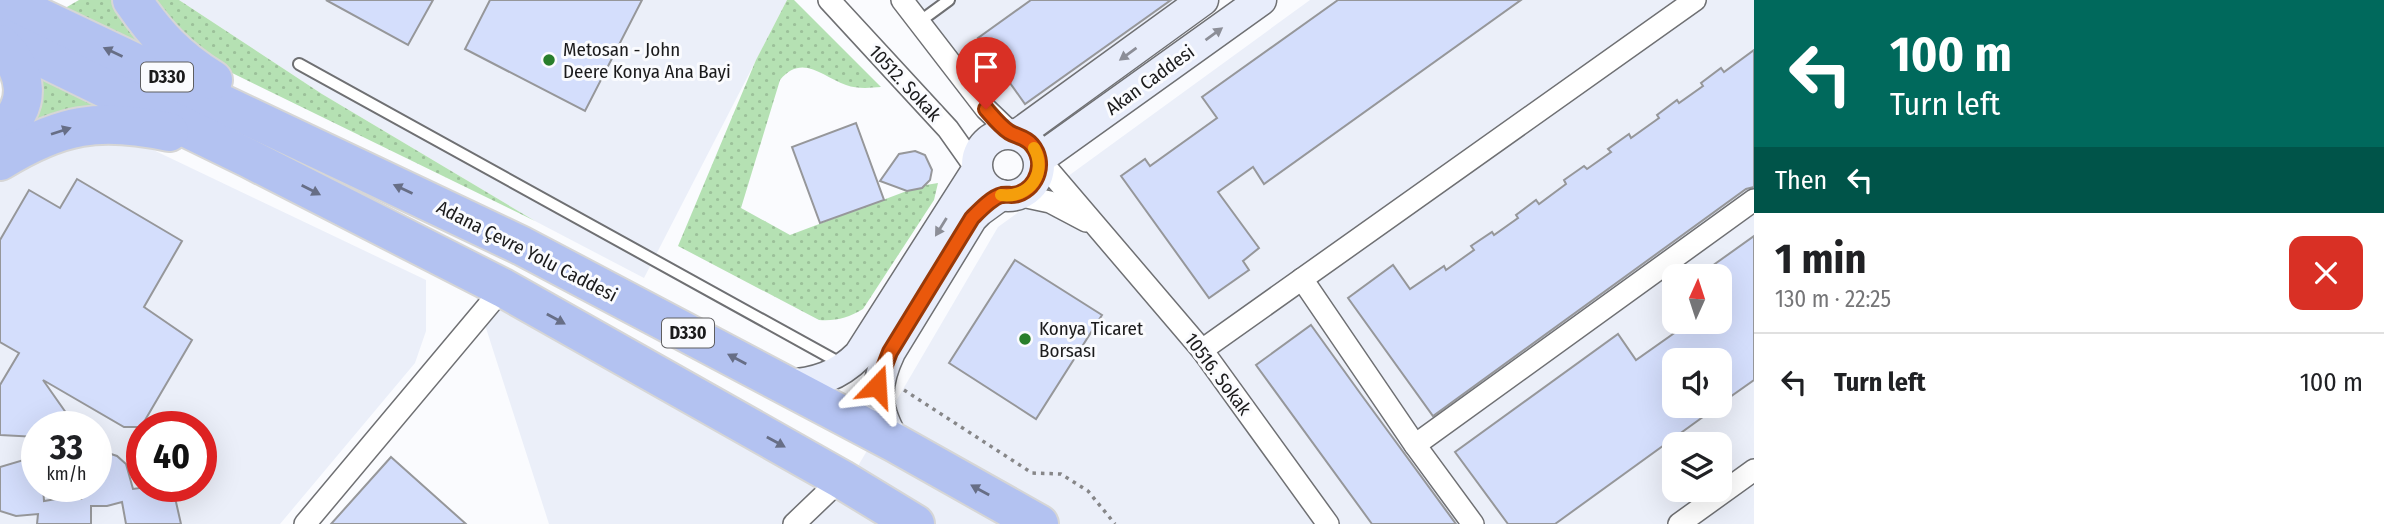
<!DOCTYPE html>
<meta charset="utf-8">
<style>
:root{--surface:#fff;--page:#f6f6f6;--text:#202124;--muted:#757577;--line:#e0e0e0}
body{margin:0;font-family:"Fira Sans Condensed",sans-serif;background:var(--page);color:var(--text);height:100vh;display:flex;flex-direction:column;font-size:26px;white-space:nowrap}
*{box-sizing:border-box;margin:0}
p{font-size:23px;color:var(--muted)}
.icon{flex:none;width:38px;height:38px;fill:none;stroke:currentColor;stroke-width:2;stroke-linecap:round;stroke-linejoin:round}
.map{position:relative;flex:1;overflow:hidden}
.details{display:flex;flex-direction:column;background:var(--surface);width:630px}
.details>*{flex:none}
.hud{background:#00695c;color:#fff;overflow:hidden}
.needle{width:46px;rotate:3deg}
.tools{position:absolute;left:1662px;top:264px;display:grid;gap:14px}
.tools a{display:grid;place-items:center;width:70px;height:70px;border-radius:14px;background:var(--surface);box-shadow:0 7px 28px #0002;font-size:35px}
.speed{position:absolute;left:21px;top:411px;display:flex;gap:14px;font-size:35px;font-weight:700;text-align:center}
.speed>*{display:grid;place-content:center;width:91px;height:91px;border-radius:50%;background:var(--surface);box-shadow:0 7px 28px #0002;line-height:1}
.speed small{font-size:18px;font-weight:400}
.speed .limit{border:10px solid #d22;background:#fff;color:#111}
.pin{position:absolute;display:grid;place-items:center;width:60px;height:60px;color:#fff;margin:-72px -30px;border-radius:50% 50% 50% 0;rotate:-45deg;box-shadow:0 0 7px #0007}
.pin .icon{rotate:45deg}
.me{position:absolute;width:77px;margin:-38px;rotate:20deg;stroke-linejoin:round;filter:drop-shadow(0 0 5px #0008)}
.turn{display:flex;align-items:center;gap:24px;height:147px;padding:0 21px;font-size:32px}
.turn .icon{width:91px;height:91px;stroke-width:2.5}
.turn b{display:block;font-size:49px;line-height:60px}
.then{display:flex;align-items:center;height:66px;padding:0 21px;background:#0003;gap:14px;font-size:26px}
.round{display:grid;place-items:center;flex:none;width:74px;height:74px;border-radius:14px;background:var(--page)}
.head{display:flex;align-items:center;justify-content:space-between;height:119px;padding:0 21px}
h1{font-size:42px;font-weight:700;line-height:52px}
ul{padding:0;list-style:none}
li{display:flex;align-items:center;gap:21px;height:98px;padding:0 21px;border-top:2px solid var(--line)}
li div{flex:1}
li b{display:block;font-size:26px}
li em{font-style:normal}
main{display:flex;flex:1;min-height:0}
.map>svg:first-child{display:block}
</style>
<main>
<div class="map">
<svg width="1754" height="524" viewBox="0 0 1754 524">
<defs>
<pattern id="grass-dots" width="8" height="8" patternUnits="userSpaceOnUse" patternTransform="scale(1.75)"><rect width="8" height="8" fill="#b5e1b3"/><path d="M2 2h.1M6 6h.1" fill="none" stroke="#9bc099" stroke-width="1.8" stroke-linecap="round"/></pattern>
</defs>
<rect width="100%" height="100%" fill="#fafbfe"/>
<g fill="#ebeff9" fill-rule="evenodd">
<path d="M 179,0 L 787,0 L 644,278 L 535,221 L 322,94 Z"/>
<path d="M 912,0 L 1191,0 L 1022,122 L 1004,119 Z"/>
<path d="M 1310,0 L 1754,0 L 1754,524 L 549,524 L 468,272 L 858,466 L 998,227 ZM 1675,276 L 1720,276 L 1720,322 L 1675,322 ZM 1675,360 L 1720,360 L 1720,406 L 1675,406 ZM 1675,444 L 1720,444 L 1720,490 L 1675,490 Z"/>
<path d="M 122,135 L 426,280 L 426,331 L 415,363 L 280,524 L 0,524 L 0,171 L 17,159 ZM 37,427 L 96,427 L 96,486 L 37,486 ZM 142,427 L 201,427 L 201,486 L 142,486 Z"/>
</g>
<g fill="url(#grass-dots)">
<path d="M 79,0 L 118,0 L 140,42 L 60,11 Z"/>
<path d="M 147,0 L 179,0 L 322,94 L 535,221 L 224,69 L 198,53 Z"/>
<path d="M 787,0 L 794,0 L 881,87 C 869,88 857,89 846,85 C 823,77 802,53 780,80 L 741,208 L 790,235 L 920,186 L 938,183 L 934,200 L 863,309 C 848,318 837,321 819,320 L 678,246 L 756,60 Z"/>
<path d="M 30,70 L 119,108 L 56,121 L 27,122 Z"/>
</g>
<g fill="#d4defc" stroke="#96979a" stroke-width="2">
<path d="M 326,0 L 433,0 L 408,45 Z"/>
<path d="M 490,0 L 642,0 L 585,111 L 465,49 Z"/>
<path d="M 1031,0 L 1171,0 L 1025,104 L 978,38 Z"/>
<path d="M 1338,0 L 1521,0 L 1264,184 L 1253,167 L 1218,192 L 1259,248 L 1243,261 L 1249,270 L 1209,298 L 1121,176 L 1145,159 L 1150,166 L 1217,118 L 1202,97 Z"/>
<path d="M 1754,50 L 1754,187 L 1746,189 L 1433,416 L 1348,298 L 1393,265 L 1410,289 L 1444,266 L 1446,270 L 1474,250 L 1471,246 L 1492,232 L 1494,235 L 1518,218 L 1516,215 L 1536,200 L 1539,204 L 1566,184 L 1564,180 L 1584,166 L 1587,169 L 1611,152 L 1608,149 L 1629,134 L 1631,138 L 1659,118 L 1657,115 L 1677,100 L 1679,103 L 1703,86 L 1701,83 L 1721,68 L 1724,72 Z"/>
<path d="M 856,123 L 884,200 L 820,223 L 792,147 Z"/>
<path d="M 915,151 L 925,155 L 932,170 L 930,180 L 922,188 L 907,191 L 880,181 L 899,154 Z"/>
<path d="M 77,179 L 182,241 L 144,307 L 192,340 L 141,427 L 124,427 L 43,380 L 76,427 L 37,427 L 37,437 L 0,435 L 0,385 L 19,353 L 0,342 L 0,240 L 29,190 L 60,208 Z"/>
<path d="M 1754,236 L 1754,380 L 1720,404 L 1720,360 L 1675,360 L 1675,406 L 1718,406 L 1555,524 L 1508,524 L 1455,452 L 1618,334 L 1636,360 L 1680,329 L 1675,322 L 1720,322 L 1720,276 L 1698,276 Z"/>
<path d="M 1015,260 L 1102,315 L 1036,419 L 949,363 Z"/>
<path d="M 1311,325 L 1360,393 L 1456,524 L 1372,524 L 1256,365 Z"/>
<path d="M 105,452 L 117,456 L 126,464 L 133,489 L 155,486 L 168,492 L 176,502 L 181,524 L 126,524 L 122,502 L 107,506 L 91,506 L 91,524 L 37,524 L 38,514 L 16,516 L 0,511 L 0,467 L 37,456 L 37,486 L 43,486 L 44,501 L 62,498 L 81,499 L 77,486 L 96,486 L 96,453 Z"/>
<path d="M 391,457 L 466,524 L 331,524 Z"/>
</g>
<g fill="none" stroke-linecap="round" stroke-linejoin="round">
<defs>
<g id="lane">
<path d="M 919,22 L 949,0"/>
<path d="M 299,64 L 842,364"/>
</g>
<g id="street">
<path d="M 829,0 L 948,129 L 977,170"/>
<path d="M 902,0 L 986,109 L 1012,134"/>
<path d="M 1039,159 L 1202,350 L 1328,524"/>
<path d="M 1017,195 L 1050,202 L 1086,221"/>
<path d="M 1302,279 L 1415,445 L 1473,524"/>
<path d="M 1202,350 L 1695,0"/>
<path d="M 1415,445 L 1754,200"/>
<path d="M 305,524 L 503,288"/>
<path d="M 794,524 L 841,479"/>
<path d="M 1679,524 L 1754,470"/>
</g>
<g id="secondary">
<circle cx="1008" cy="165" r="31"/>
<path d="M 1017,135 L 1203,0"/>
<path d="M 1039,159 L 1261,0"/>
<path d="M 786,385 C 816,383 838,376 859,355 L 977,170"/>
<path d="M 895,443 C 875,409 873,388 890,352 L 972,218 L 979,211 L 1001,195"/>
</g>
<g id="highway">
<path d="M 3,0 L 522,246 L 895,443 L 1039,524"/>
<path d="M 132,0 C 156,35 177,58 213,80"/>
<path d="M 0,37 L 250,159 L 503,288 L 841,479 L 915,524"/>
<path d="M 0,44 C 28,72 33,106 0,132"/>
<path d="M 0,161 C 60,124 99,117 169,132"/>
</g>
</defs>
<use href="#lane" stroke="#6f7073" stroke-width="14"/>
<use href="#street" stroke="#6f7073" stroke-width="24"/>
<use href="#secondary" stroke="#6f7073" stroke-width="33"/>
<use href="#highway" stroke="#d6d6d6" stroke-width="42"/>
<path stroke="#868688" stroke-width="3.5" stroke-dasharray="3.5 5" stroke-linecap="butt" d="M 904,390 L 1032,473 L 1061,474 L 1088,491 L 1115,524"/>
<use href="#lane" stroke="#fff" stroke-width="10"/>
<use href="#street" stroke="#fff" stroke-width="21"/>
<use href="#secondary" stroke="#e8edfb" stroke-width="30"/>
<use href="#highway" stroke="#b3c2f1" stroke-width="38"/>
</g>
<defs><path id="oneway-solid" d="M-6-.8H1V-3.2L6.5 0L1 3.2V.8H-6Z" transform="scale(1.75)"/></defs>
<g fill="#8c8e97">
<use href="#oneway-solid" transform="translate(1214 34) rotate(-36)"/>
<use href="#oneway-solid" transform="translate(1128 54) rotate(144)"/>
<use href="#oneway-solid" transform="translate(941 227) rotate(122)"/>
</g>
<g fill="#676e86">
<use href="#oneway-solid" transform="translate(113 52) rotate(-155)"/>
<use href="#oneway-solid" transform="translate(61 131) rotate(-18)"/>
<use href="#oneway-solid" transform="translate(403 189) rotate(-155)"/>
<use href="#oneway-solid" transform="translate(311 190) rotate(27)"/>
<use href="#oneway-solid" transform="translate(556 319) rotate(29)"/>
<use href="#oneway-solid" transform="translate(737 359) rotate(-152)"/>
<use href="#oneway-solid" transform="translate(776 442) rotate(29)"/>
<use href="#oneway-solid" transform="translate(980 490) rotate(-151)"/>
</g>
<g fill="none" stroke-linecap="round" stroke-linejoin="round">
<defs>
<path id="route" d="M 877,386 L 890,352 L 972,218 C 979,211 992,197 1002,195 C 1008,194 1012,196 1018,194 C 1038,187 1046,162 1032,145 C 1026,137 1017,137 1009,132 C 1000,126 993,117 986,109"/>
</defs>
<use href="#route" stroke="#983908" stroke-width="18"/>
<use href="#route" stroke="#ea580c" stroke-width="12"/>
<path stroke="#f59e0b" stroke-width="12" d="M 1001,195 C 1029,199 1048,173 1034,148"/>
</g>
<g fill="#287e2b" stroke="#fafbfe" stroke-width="2.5">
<circle cx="549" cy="60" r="7"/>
<circle cx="1025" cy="339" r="7"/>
</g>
<g text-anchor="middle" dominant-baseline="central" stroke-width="6" stroke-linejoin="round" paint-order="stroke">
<g fill="#fafbfe" stroke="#5e5e60" stroke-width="2">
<rect x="141" y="62.5" width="52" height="29" rx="5"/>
<rect x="662" y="318.5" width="52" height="29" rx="5"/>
</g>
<g font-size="18" font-weight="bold" fill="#1b1b1c">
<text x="167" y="77">D330</text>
<text x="688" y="333">D330</text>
</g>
<g font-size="19" fill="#1b1b1c" stroke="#fafbfe" text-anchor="start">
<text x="563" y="49">Metosan - John<tspan x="563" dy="22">Deere Konya Ana Bayi</tspan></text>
<text x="1039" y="328">Konya Ticaret<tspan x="1039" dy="22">Borsası</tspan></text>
</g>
<g font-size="19" fill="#1b1b1c" stroke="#fafbfe">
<text transform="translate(1150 80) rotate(-36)">Akan Caddesi</text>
<text transform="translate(905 83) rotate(47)">10512. Sokak</text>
<text transform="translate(527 251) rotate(27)">Adana Çevre Yolu Caddesi</text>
<text transform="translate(1218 374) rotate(53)">10516. Sokak</text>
</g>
</g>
</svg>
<div class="tools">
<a><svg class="needle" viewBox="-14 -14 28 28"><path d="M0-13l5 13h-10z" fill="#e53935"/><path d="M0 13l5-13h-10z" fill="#757577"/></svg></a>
<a><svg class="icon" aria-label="sound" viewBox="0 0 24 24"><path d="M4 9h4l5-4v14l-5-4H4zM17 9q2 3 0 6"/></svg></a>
<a><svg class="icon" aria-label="layers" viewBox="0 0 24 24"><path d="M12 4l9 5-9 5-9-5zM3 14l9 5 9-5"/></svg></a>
</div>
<div class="speed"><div>33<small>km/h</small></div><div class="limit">40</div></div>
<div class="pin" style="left:986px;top:109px;background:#d93025"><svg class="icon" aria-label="arrive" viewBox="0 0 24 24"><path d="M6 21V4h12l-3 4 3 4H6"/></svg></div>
<svg class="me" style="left:877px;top:386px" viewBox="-20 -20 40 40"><path d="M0-17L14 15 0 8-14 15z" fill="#ea580c" stroke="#fff" stroke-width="4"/></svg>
</div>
<section class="details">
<div class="hud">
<div class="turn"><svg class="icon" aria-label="left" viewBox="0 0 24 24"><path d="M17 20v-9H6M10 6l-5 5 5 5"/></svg><div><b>100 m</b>Turn left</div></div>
<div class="then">Then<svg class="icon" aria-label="left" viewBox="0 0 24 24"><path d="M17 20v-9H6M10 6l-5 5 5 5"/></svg></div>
</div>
<div class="head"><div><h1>1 min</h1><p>130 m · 22:25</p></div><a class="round" style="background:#d93025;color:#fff"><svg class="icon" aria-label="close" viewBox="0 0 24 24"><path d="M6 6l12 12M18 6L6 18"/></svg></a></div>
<ul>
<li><svg class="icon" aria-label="left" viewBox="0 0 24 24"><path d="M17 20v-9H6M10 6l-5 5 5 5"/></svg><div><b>Turn left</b></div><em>100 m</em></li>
</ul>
</section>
</main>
